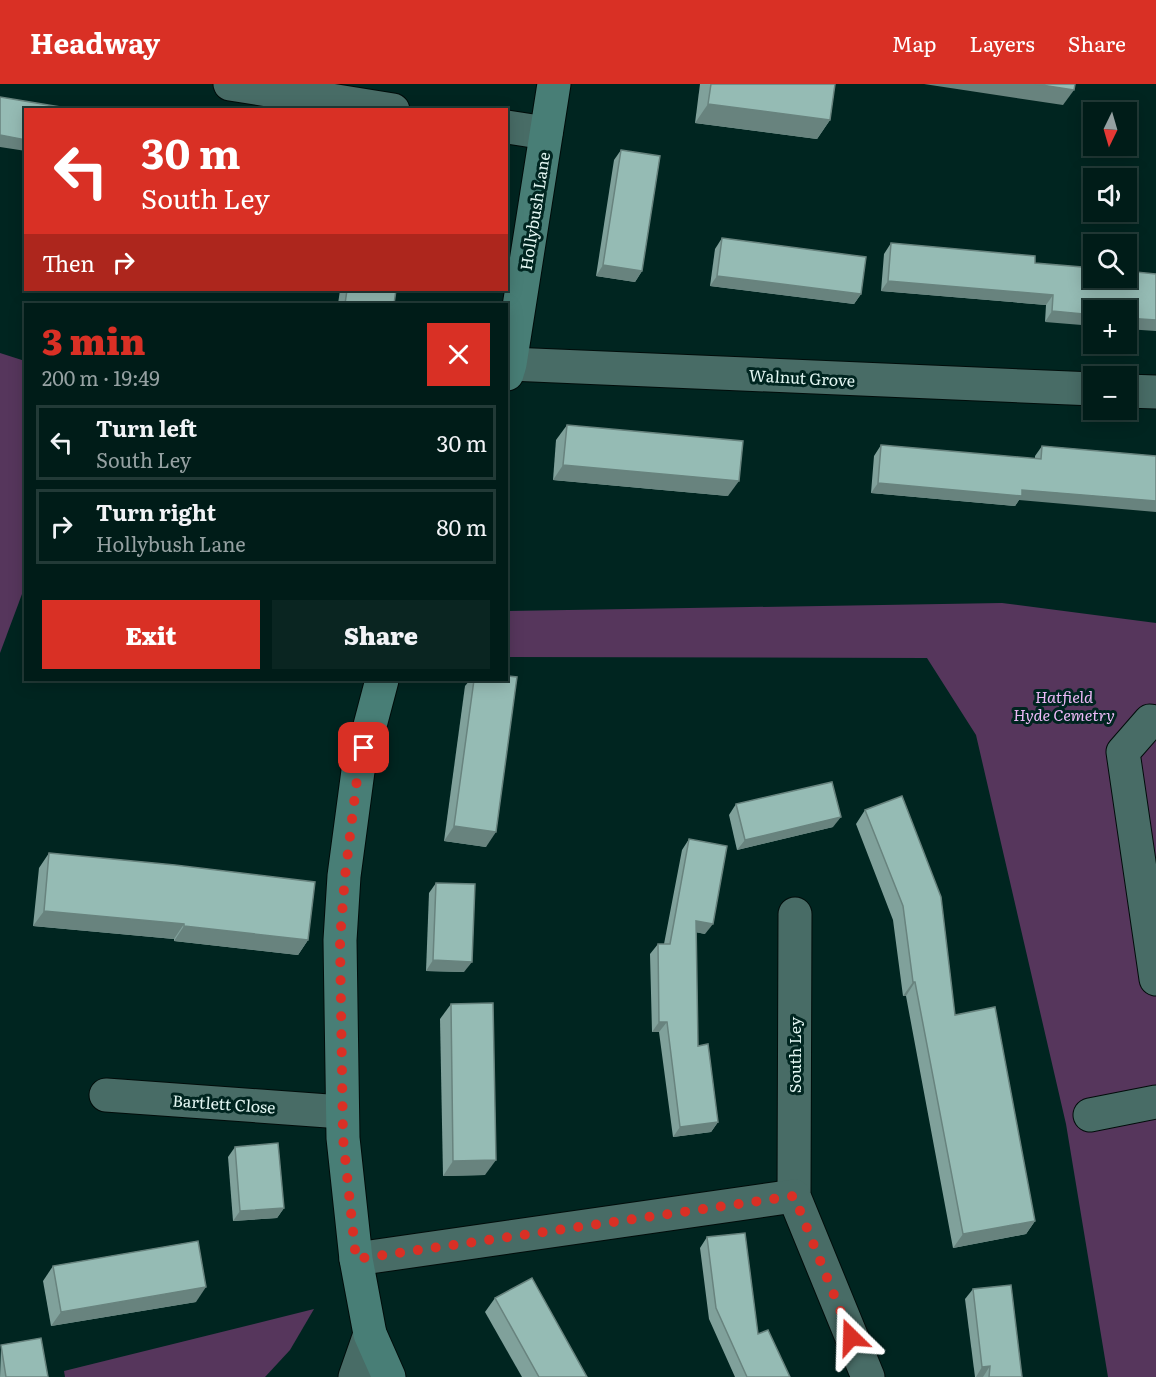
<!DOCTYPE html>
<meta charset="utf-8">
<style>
:root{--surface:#001c18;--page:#0a2521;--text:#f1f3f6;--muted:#95a1a2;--line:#223a37;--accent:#d93025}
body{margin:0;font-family:Literata,serif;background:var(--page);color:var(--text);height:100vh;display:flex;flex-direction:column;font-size:22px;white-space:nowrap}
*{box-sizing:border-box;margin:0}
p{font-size:20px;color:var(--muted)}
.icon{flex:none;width:33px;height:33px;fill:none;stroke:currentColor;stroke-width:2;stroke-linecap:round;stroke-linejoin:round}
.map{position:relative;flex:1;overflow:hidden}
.panel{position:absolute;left:24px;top:219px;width:484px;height:378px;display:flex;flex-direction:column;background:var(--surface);border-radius:0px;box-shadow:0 3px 15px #0003,0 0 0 2px var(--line)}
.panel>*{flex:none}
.banner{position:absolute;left:24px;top:24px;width:484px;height:183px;border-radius:0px;box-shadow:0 3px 15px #0003,0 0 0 2px var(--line);background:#d93025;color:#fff;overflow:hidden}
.needle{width:39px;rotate:185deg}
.controls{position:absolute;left:1083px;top:18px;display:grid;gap:12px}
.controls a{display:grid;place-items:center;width:54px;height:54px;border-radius:0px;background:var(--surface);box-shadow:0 3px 15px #0003,0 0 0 2px var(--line);font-size:30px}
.pin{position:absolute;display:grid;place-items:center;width:51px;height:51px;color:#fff;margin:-26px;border-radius:12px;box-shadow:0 3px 9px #0006}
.me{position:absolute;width:66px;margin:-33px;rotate:338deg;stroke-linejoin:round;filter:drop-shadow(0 0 4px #0008)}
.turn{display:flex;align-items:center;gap:21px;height:126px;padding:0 18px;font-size:27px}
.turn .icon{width:78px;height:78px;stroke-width:2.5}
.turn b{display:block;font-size:42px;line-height:51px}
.then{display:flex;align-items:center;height:57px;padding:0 18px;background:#0003;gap:12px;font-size:22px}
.round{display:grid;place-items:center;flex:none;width:63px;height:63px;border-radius:0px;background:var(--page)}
.overview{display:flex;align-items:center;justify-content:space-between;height:102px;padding:0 18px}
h1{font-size:36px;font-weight:800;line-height:45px;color:var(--accent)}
.primary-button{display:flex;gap:12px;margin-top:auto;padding:12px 18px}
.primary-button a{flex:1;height:69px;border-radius:0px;background:var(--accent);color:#fff;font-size:24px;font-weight:800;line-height:69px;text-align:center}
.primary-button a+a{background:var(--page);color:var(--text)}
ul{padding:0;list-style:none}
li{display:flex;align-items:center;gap:18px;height:75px;margin:0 12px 9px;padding:0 6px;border:3px solid var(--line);border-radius:0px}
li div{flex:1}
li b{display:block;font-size:22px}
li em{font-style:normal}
header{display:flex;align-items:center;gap:36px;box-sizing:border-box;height:84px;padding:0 30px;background:var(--accent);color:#fff}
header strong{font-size:28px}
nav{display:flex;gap:33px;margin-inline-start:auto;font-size:21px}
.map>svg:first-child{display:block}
</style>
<header>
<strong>Headway</strong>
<nav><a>Map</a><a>Layers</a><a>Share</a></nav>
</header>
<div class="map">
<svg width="1156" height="1293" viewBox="0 0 1156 1293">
<rect width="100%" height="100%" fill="#002520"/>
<g fill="#56365c">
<path d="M 0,269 L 25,277 L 25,502 L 0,569 Z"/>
<path d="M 1002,519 L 1156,539 L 1156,1293 L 1108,1293 L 1066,1040 L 976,651 L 927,574 L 507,573 L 507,527 Z"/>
<path d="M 314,1225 L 290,1266 L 265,1293 L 65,1293 L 64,1287 Z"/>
</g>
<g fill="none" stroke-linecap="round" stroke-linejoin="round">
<defs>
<g id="street">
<path d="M 230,0 L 393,26"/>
<path d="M 507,43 L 546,49"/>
<path d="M 510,280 L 1094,305"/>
<path d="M 1126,307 L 1156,308"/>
<path d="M 1156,638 L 1150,637 L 1123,668 L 1156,895"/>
<path d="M 795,830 L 794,1112 L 868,1293"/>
<path d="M 106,1011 L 342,1028"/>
<path d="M 1090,1031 L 1156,1018"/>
<path d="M 356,1175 L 794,1112"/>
<path d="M 355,1293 L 370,1250"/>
</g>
<g id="secondary">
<path d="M 507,290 L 510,280 L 554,0"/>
<path d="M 382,596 L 358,687 L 344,792 L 340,856 L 343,1054 L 356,1175 L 370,1250 L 389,1293"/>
</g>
</defs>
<use href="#street" stroke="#000c0a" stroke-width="35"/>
<use href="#secondary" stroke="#000c0a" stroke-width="35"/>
<use href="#street" stroke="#486c66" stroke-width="33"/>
<use href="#secondary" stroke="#487e76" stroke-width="33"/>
</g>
<g fill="#80a19b">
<path d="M 700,0 L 835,0 L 830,36 L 817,55 L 695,39 Z"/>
<path d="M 621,66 L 642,187 L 635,198 L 596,192 L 614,76 Z"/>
<path d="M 722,154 L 861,210 L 854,220 L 710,202 L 715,165 Z"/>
<path d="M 891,159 L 1035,179 L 1094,184 L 1045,238 L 1046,221 L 881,207 L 884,170 Z"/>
<path d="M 340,206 L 396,206 L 394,220 L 338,220 Z"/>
<path d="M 567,341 L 728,412 L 553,396 L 556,356 Z"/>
<path d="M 881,361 L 1035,375 L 1035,372 L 1042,362 L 1156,372 L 1019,416 L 1015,422 L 871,409 L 874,372 Z"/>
<path d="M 470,596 L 507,596 L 486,763 L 444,757 L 465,602 Z"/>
<path d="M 736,720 L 833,743 L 737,766 L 729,731 Z"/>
<path d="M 865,726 L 955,931 L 1035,1137 L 1026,1150 L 953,1164 L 906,912 L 903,912 L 893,836 L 856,740 Z"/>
<path d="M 689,755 L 705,850 L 696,848 L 698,962 L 718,1038 L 711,1048 L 673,1053 L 659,948 L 652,948 L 650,870 L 658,860 L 664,860 L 682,766 Z"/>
<path d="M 49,769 L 308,856 L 298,871 L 174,857 L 174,855 L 33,842 L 39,784 Z"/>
<path d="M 436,799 L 464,888 L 426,887 L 429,809 Z"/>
<path d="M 451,920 L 485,1091 L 443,1092 L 440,935 Z"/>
<path d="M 235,1063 L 284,1124 L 277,1134 L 233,1137 L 228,1073 Z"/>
<path d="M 707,1153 L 758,1250 L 790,1293 L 735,1293 L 709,1235 L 700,1164 Z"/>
<path d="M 53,1182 L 196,1218 L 51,1242 L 43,1197 Z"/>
<path d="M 973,1205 L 1022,1293 L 975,1293 L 965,1215 Z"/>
<path d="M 495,1214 L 587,1293 L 522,1293 L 485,1228 Z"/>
<path d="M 1,1261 L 48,1293 L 0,1293 Z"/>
</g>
<g fill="#68837e">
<path d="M 924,0 L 1035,0 L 1074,6 L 1063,21 Z"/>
<path d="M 708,20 L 830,36 L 817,55 L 695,39 Z"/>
<path d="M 0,51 L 26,56 L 26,67 L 0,63 Z"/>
<path d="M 603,181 L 642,187 L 635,198 L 596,192 Z"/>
<path d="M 717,192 L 861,210 L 854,220 L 710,202 Z"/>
<path d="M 888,197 L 1053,211 L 1046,221 L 881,207 Z"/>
<path d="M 1052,227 L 1094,231 L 1094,242 L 1045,238 Z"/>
<path d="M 1126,234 L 1156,236 L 1156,247 L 1126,245 Z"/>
<path d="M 563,381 L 739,397 L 728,412 L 553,396 Z"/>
<path d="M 878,399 L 1022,406 L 1156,417 L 1156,428 L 1019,416 L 1015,422 L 871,409 Z"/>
<path d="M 841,733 L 833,743 L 737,766 L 745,756 Z"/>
<path d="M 454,742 L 496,748 L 486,763 L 444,757 Z"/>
<path d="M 44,827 L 184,840 L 174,855 L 33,842 Z"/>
<path d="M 696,837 L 713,840 L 705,850 L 689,847 Z"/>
<path d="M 184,842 L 308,856 L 298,871 L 174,857 Z"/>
<path d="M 433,876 L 472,878 L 464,888 L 426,887 Z"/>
<path d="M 913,898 L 915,898 L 906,912 L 903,912 Z"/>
<path d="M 659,938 L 667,938 L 659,948 L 652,948 Z"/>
<path d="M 718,1038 L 711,1048 L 673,1053 L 680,1043 Z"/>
<path d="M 496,1076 L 485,1091 L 443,1092 L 453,1077 Z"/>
<path d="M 284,1124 L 277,1134 L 233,1137 L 240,1127 Z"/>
<path d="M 1035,1137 L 1026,1150 L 953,1164 L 963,1150 Z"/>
<path d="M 206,1203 L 196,1218 L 51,1242 L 61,1228 Z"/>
<path d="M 990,1282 L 983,1293 L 976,1293 L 982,1283 Z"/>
</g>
<g fill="#95bbb4" stroke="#68837e" stroke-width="1.5">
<path d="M 711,0 L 835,0 L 830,36 L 708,20 Z"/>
<path d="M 1035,0 L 1075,0 L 1074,6 Z"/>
<path d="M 0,13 L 60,23 L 60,26 L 26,26 L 26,56 L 0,51 Z"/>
<path d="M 621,66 L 660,72 L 642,187 L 603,181 Z"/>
<path d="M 722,154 L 866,173 L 861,210 L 717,192 Z"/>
<path d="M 891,159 L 1035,172 L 1035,179 L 1094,184 L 1094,194 L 1126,194 L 1126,187 L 1156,190 L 1156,236 L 1126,234 L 1126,226 L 1094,226 L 1094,231 L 1052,227 L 1053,211 L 888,197 Z"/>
<path d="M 347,206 L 396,206 L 394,220 L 345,220 Z"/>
<path d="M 567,341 L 743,357 L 739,397 L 563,381 Z"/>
<path d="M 881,361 L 1041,375 L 1042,362 L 1156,372 L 1156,417 L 1022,406 L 1022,412 L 878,399 Z"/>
<path d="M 507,592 L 517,593 L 496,748 L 454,742 L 474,596 L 507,596 Z"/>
<path d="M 832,698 L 841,733 L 745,756 L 736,720 Z"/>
<path d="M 902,712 L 941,813 L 955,931 L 995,923 L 1035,1137 L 963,1150 L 915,898 L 913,898 L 903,822 L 865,726 Z"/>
<path d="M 689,755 L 727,762 L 713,840 L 696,837 L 698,962 L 708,960 L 718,1038 L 680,1043 L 667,938 L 659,938 L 658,860 L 670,860 Z"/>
<path d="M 49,769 L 175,781 L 315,798 L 308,856 L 184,842 L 184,840 L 44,827 Z"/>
<path d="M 436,799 L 475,800 L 472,878 L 433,876 Z"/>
<path d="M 493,919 L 496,1076 L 453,1077 L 451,920 Z"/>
<path d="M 278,1059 L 284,1124 L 240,1127 L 235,1063 Z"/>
<path d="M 745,1149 L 758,1250 L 768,1246 L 790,1293 L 747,1293 L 716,1224 L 707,1153 Z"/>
<path d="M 198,1157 L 206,1203 L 61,1228 L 53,1182 Z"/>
<path d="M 532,1194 L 587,1293 L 539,1293 L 495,1214 Z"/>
<path d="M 1011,1201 L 1022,1293 L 989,1293 L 990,1282 L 982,1283 L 973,1205 Z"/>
<path d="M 41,1254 L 48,1293 L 6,1293 L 1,1261 Z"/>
</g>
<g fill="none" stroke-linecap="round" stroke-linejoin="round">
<path stroke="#d93025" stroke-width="10" stroke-dasharray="0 18" d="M 364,664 L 358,687 L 345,792 L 340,856 L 343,1054 L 356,1175 L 794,1112 L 851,1253"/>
</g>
<g text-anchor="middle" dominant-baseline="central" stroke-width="6" stroke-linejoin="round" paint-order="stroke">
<g font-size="16" fill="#e1f5f1" stroke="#002520">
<text transform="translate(534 127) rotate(-81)">Hollybush Lane</text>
<text transform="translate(802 293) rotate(3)">Walnut Grove</text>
<text transform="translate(794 971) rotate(-90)">South Ley</text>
<text transform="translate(224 1019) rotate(4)">Bartlett Close</text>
</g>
<g font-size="16" font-style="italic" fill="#ecb9f7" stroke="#002520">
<text x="1064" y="612">Hatfield<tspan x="1064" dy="18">Hyde Cemetry</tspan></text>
</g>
</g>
</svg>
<div class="controls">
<a><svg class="needle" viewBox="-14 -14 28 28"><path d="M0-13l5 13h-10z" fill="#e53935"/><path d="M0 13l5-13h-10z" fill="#95a1a2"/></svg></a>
<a><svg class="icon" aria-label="sound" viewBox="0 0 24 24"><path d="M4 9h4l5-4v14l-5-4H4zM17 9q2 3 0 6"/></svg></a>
<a><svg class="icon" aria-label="search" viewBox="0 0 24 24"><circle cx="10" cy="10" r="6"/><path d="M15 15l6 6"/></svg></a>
<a>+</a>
<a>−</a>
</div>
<div class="pin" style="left:364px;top:664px;background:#d93025"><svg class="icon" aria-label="arrive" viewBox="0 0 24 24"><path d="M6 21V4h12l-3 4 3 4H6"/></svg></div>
<svg class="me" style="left:851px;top:1253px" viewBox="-20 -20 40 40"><path d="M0-17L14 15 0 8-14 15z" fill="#d93025" stroke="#fff" stroke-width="4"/></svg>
<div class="banner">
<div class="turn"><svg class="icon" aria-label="left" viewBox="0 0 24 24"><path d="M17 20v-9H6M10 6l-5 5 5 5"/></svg><div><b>30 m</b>South Ley</div></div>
<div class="then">Then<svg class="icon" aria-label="right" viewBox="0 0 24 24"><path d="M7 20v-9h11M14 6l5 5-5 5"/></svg></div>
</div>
<section class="panel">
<div class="overview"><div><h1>3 min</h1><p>200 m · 19:49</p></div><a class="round" style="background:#d93025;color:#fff"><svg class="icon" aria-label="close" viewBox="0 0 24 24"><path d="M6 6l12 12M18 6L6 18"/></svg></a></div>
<ul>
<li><svg class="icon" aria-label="left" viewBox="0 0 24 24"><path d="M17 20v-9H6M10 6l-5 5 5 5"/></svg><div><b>Turn left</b><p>South Ley</p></div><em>30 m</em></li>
<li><svg class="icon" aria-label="right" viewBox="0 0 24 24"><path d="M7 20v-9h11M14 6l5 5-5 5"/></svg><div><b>Turn right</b><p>Hollybush Lane</p></div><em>80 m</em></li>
</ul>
<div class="primary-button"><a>Exit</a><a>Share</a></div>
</section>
</div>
